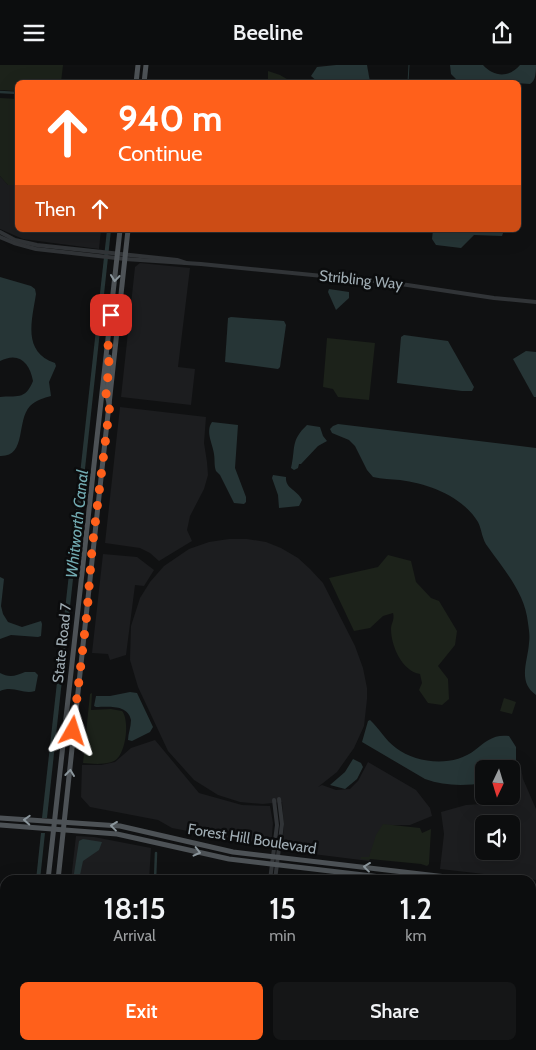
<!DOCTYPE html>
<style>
:root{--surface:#0c0d0e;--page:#151617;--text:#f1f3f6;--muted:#9a9c9e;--line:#2c2d2e;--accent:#ff601b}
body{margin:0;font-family:Cabin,sans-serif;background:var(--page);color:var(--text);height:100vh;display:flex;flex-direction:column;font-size:19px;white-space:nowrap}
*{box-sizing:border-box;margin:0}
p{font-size:16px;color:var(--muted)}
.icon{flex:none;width:28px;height:28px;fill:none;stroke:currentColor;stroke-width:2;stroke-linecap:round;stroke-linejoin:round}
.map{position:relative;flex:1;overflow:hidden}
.sheet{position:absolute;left:0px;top:810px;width:536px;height:175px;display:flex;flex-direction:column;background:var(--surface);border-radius:15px 15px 0 0;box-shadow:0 5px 20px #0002,0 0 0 1px var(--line)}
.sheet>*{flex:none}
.banner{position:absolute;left:15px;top:15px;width:506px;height:152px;border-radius:8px;box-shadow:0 5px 20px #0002,0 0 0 1px var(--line);background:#ff601b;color:#fff;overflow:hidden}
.needle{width:32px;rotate:184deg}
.tools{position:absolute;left:475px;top:695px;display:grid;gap:10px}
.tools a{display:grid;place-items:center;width:45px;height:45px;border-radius:8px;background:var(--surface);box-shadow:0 5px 20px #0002,0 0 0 1px var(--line);font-size:25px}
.pin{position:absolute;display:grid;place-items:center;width:42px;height:42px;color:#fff;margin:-21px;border-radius:10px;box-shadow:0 2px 8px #0006}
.me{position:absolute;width:55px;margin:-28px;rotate:6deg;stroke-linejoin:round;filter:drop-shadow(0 0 4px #0008)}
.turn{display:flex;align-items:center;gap:18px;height:105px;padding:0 20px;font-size:22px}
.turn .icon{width:65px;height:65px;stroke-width:2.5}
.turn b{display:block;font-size:35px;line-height:42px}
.then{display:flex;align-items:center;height:48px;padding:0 20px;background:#0003;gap:10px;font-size:19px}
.eta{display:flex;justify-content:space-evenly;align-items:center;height:85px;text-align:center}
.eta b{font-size:30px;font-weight:600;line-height:35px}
.primary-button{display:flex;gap:10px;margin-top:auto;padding:10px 20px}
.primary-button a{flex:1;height:58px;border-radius:8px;background:var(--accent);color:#fff;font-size:20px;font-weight:600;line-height:58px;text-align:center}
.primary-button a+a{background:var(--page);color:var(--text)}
header{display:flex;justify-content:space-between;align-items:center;height:65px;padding:0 20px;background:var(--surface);font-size:22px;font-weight:600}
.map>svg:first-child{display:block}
</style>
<header><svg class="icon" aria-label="menu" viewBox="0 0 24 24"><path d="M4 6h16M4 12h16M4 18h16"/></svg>Beeline<svg class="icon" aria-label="share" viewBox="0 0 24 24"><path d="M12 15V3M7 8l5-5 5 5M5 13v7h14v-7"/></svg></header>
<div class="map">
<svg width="536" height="985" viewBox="0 0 536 985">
<rect width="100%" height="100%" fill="#101112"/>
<g fill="#1c1d1f" fill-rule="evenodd">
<path d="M 0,111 L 8,120 L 17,120 L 18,165 L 101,165 L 99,184 L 23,174 L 0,164 Z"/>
<path d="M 140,198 L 190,203 L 178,302 L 195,304 L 191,340 L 121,332 L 135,202 Z"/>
<path d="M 120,342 L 206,352 L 204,378 L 207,397 L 208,410 L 204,424 L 190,451 L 187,465 L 192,476 L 159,496 L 150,488 L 140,483 L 105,478 Z"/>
<path d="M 229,474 L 247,474 L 266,477 L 281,483 L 298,493 L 310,504 L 323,518 L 355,581 L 363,603 L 367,623 L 367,634 L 364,661 L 354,683 L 337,707 L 318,722 L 322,720 L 336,725 L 350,724 L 358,716 L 368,697 L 416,725 L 430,743 L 432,751 L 410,760 L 383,760 L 377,770 L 369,796 L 281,785 L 284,762 L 282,737 L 263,739 L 240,737 L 218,730 L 194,715 L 168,686 L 138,622 L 130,595 L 131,561 L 140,533 L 150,517 L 164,501 L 189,484 L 209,477 Z"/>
<path d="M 103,489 L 137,492 L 154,505 L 144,521 L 135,520 L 126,590 L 110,595 L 108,589 L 92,588 Z"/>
<path d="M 155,675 L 199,728 L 242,740 L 270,741 L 273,758 L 271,782 L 172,763 L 158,755 L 90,742 L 81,732 L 82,700 L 101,700 L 115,697 L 131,683 Z"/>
<path d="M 521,703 L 523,714 L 536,744 L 536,815 L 440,804 L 444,769 L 441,747 L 466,740 L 482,739 L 480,721 L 484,720 L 484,731 L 511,731 L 511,709 ZM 484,759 L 511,759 L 511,786 L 484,786 Z"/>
<path d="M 76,771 L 94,772 L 151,783 L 149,815 L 71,815 Z"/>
</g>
<g fill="#1c221a">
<path d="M 0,0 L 63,0 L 61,17 L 18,18 L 17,26 L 0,25 Z"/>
<path d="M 268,6 L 280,10 L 292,17 L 268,17 Z"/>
<path d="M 0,33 L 17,34 L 17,120 L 8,120 L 0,111 Z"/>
<path d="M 327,273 L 375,278 L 369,335 L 338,332 L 333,324 L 323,322 Z"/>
<path d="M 388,490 L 411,496 L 416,517 L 431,533 L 439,536 L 457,566 L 455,580 L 438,601 L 448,614 L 449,634 L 442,640 L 428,638 L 419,625 L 422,618 L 420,609 C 402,606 391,581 391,564 C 391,558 395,555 393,548 L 383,551 L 370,563 L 354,566 L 329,513 L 378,502 Z"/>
<path d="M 92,628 L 91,645 L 111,644 L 122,646 C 130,655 126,690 114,696 C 105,700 93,699 83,698 L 90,629 Z"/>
<path d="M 504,633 L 516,637 L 512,649 L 500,646 Z"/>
<path d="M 383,759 L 420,763 L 422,768 L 431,764 L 429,799 L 427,801 L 421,799 L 370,794 L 369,795 L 361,794 L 361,792 L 369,792 L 376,770 Z"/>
</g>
<g fill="#263536">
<path d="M 336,0 L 367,0 L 370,17 L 318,17 L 311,11 L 317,2 Z"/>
<path d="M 450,0 L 483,0 C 494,12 509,13 520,0 L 536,0 C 536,6 536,16 530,19 L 456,14 L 451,9 Z"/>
<path d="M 107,165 L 111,165 L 47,753 L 42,753 Z"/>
<path d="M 433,165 L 504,165 L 502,171 L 474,170 L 461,183 L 436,180 L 432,174 Z"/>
<path d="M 0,212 L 31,221 L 35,224 L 36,229 C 32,255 22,287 55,298 L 56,301 L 49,317 L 51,331 C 44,333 36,335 30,341 C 16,356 27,392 0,391 L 0,332 C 16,330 25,336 33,316 C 30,298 19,286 0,296 Z"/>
<path d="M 329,224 L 349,227 L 349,233 L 336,245 L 328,227 Z"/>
<path d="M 231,252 L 284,256 L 286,260 L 280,302 L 278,304 L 225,297 L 228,253 Z"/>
<path d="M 404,270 L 448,276 L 474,322 L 472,326 L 462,326 L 397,318 L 401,272 Z"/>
<path d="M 526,286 L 536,287 L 536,332 L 534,332 L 513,294 Z"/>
<path d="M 212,357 L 238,360 L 235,403 L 246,432 L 246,437 L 244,439 L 234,438 L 220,410 L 216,406 C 214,401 215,395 214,389 C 213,379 205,367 212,357 Z"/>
<path d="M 338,359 L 536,383 L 536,630 C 517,617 528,596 529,578 C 530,571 529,565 528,558 C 525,528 505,506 488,482 C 482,475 482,465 478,457 C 462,431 429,419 400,415 C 391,414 382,414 373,412 L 367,405 L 355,381 L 349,375 L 332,368 L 330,364 L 333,361 Z"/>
<path d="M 307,360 L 320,362 L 323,371 L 327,376 L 318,381 L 301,399 L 299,399 L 298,403 L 294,405 L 291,403 C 296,383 290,376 307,360 Z"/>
<path d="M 273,410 L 286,412 C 285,424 298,425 302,435 L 299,441 L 279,443 L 278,430 L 272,413 Z"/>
<path d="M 0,512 L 4,514 L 1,541 L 3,549 L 8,557 L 22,562 L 41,556 L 42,559 L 41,571 L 38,572 L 11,570 L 0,574 Z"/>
<path d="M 25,607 L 35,607 L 38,610 L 35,626 C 23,630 14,620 0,626 L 0,608 C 9,613 16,611 25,607 Z"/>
<path d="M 130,627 L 137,628 L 153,662 L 150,667 L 132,676 L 128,675 C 128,669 131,662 131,655 C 128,639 107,642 96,642 L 94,641 L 96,631 L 110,631 Z"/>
<path d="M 370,655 C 379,663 385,675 396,683 C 417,699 454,702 475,685 C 486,676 494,669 509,671 L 516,682 L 516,704 L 511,707 L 511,704 L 484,704 L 484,718 C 464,721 444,721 425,714 L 362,677 L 368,656 Z"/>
<path d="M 353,694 L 361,698 L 363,702 L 357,714 L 345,724 L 330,720 L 345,707 Z"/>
<path d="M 41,768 L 45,768 L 40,815 L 36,815 Z"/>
<path d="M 83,774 L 102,777 L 99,785 L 83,796 L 79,815 L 73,815 L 79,776 Z"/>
</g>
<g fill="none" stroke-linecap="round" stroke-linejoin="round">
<path stroke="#263536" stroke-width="1" d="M 408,18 L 409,0"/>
<g stroke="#263536" stroke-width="2.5">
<path d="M 0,27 L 18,28"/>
<path d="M 155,815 L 156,788"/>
<path d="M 0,896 L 5,896"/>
<path d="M 310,985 L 310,980"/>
</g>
<g stroke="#313437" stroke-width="4">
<path d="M 0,167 L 15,175 L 37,180 L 177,195 L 186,198"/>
<path d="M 0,172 L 14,178 L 36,184 L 125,194 L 201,199 L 394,218 L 494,233 L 536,237"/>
<path d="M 270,815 L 277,760 L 274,735"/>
<path d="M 275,815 L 282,759 L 279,734"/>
<path d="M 531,900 L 536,875"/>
</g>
<g stroke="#4d5256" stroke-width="5">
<path d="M 136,18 L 138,0"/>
<path d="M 144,18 L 146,0"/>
<path d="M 109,292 L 107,330 L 109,338"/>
<path d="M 0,753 L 120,761 L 233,787 L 472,815"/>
<path d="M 0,760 L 117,769 L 229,794 L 406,815"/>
<path d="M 48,815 L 120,165"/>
<path d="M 58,815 C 81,598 104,382 128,165"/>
<path d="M 531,822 L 536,822"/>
<path d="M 531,828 L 536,829"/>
<path d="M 31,985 L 32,980"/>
<path d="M 39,985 L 39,980"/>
</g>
</g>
<defs><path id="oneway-chevron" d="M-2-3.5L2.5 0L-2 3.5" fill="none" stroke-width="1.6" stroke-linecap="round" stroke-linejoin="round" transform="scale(1.25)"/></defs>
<g stroke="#8b969c">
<use href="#oneway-chevron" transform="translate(115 213) rotate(96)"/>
<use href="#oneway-chevron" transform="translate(70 708) rotate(-83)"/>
<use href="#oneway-chevron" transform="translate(27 755) rotate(-177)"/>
<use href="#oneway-chevron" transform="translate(114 761) rotate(-173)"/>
<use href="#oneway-chevron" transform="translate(197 787) rotate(14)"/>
<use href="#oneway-chevron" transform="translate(367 802) rotate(-173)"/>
</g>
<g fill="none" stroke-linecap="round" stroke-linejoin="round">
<path stroke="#ff601b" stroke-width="9" stroke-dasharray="0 16.2" d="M 73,666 L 87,548 L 92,484 L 110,339 L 106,330 L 109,300 L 108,277 L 111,250"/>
</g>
<g text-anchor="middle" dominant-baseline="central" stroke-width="5" stroke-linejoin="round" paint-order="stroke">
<g font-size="15" fill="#a0adb4" stroke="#0b0c0d">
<text transform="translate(361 215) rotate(6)">Stribling Way</text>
<text transform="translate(62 578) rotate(-84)">State Road 7</text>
<text transform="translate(252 774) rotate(9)">Forest Hill Boulevard</text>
</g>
<g font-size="16" font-style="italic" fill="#73acb3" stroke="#0b0c0d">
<text transform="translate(77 459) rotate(-84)">Whitworth Canal</text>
</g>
</g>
</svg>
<div class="tools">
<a><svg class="needle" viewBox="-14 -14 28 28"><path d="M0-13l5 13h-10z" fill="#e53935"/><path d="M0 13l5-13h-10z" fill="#9a9c9e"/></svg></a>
<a><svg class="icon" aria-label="sound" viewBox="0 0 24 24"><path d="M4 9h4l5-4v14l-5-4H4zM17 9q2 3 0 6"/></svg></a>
</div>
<div class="pin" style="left:111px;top:250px;background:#d93025"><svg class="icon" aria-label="arrive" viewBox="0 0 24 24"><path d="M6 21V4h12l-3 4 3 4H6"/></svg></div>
<svg class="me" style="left:73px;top:666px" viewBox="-20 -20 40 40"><path d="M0-17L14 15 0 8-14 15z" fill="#ff601b" stroke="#fff" stroke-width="4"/></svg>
<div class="banner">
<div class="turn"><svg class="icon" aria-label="ahead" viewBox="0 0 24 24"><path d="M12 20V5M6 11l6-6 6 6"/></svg><div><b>940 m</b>Continue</div></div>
<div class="then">Then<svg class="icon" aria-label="ahead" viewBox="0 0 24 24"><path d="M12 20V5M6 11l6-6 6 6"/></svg></div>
</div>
<section class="sheet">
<div class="eta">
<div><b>18:15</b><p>Arrival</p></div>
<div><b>15</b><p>min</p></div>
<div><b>1.2</b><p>km</p></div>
</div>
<div class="primary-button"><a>Exit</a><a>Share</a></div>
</section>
</div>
